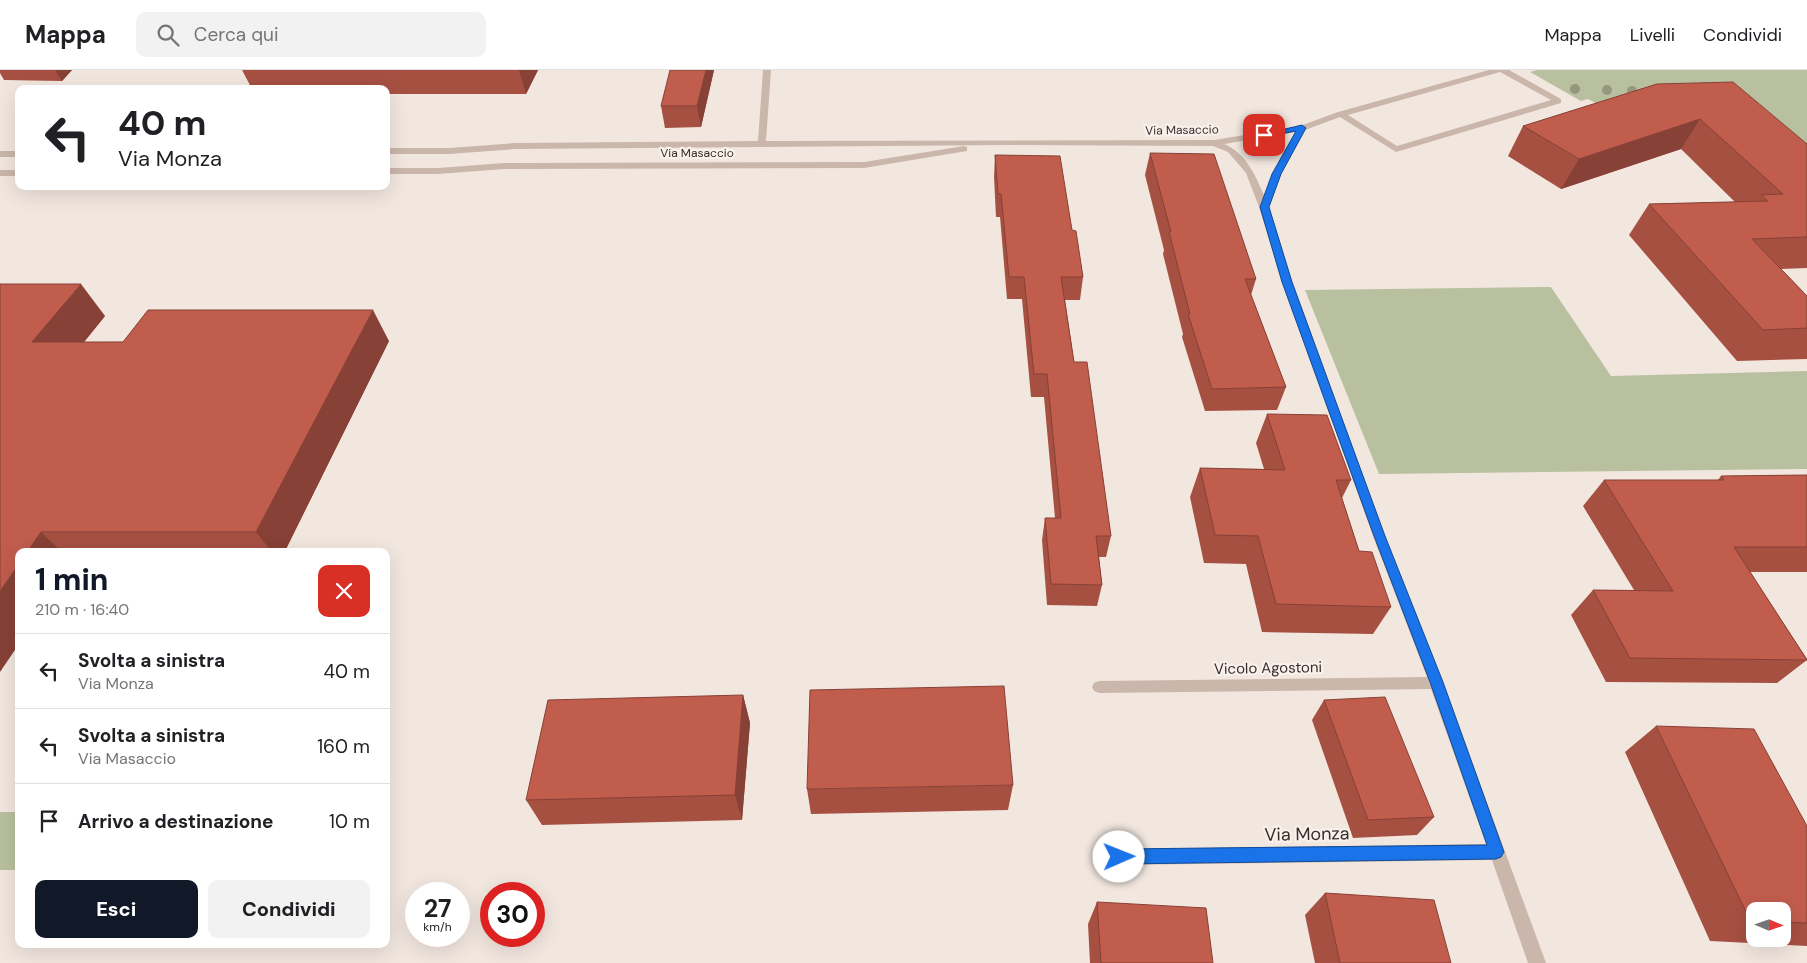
<!DOCTYPE html>
<html lang="it">
<meta charset="utf-8">
<style>
:root{--surface:#fff;--page:#f2f2f2;--text:#202124;--muted:#757577;--line:#e0e0e0;--accent:#111827}
body{margin:0;font-family:"DM Sans",sans-serif;background:var(--page);color:var(--text);height:100vh;display:flex;flex-direction:column;font-size:19px;white-space:nowrap}
*{box-sizing:border-box;margin:0}
p{font-size:16px;color:var(--muted)}
.icon{flex:none;width:28px;height:28px;fill:none;stroke:currentColor;stroke-width:2;stroke-linecap:round;stroke-linejoin:round}
.map{position:relative;flex:1;overflow:hidden}
.sheet{position:absolute;left:15px;top:478px;width:375px;height:400px;display:flex;flex-direction:column;background:var(--surface);border-radius:10px;box-shadow:0 5px 20px #0002}
.sheet>*{flex:none}
.banner{position:absolute;left:15px;top:15px;width:375px;height:105px;border-radius:10px;box-shadow:0 5px 20px #0002;background:#fff;color:var(--text);overflow:hidden}
.needle{width:32px;rotate:92deg}
.buttons{position:absolute;left:1746px;top:832px;display:grid;gap:10px}
.buttons a{display:grid;place-items:center;width:45px;height:45px;border-radius:10px;background:var(--surface);box-shadow:0 5px 20px #0002;font-size:25px}
.speed{position:absolute;left:405px;top:812px;display:flex;gap:10px;font-size:25px;font-weight:700;text-align:center}
.speed>*{display:grid;place-content:center;width:65px;height:65px;border-radius:50%;background:var(--surface);box-shadow:0 5px 20px #0002;line-height:1}
.speed small{font-size:12px;font-weight:400}
.speed .limit{border:8px solid #d22;background:#fff;color:#111}
.pin{position:absolute;display:grid;place-items:center;width:42px;height:42px;color:#fff;margin:-21px;border-radius:10px;box-shadow:0 2px 8px #0006}
.me{position:absolute;width:55px;margin:-28px;rotate:89deg;stroke-linejoin:round;filter:drop-shadow(0 0 4px #0008)}
.turn{display:flex;align-items:center;gap:18px;height:105px;padding:0 20px;font-size:22px}
.turn .icon{width:65px;height:65px;stroke-width:2.5}
.turn b{display:block;font-size:35px;line-height:42px}
.round{display:grid;place-items:center;flex:none;width:52px;height:52px;border-radius:10px;background:var(--page)}
.overview{display:flex;align-items:center;justify-content:space-between;height:85px;padding:0 20px}
h1{font-size:30px;font-weight:800;line-height:38px;color:var(--accent)}
.button{display:flex;gap:10px;margin-top:auto;padding:10px 20px}
.button a{flex:1;height:58px;border-radius:10px;background:var(--accent);color:#fff;font-size:20px;font-weight:800;line-height:58px;text-align:center}
.button a+a{background:var(--page);color:var(--text)}
ul{padding:0;list-style:none}
li{display:flex;align-items:center;gap:15px;height:75px;padding:0 20px;border-top:1px solid var(--line)}
li div{flex:1}
li b{display:block;font-size:19px}
li em{font-style:normal}
header{display:flex;align-items:center;gap:30px;box-sizing:border-box;height:70px;padding:0 25px;background:var(--surface);border-bottom:1px solid var(--line)}
header strong{font-size:24px}
nav{display:flex;gap:28px;margin-inline-start:auto;font-size:18px}
.search{width:350px;height:45px;background:var(--page);display:flex;align-items:center;gap:12px;box-sizing:border-box;padding:0 18px;border-radius:10px;color:var(--muted);font-size:19px}
.map>svg:first-child{display:block}
</style>
<header>
<strong>Mappa</strong>
<div class="search"><svg class="icon" aria-label="search" viewBox="0 0 24 24"><circle cx="10" cy="10" r="6"/><path d="M15 15l6 6"/></svg>Cerca qui</div>
<nav><a>Mappa</a><a>Livelli</a><a>Condividi</a></nav>
</header>
<div class="map">
<svg width="1807" height="893" viewBox="0 0 1807 893">
<rect width="100%" height="100%" fill="#f2e7df"/>
<g fill="#b9c09f">
<path d="M 1537,0 L 1807,0 L 1807,96 L 1599,35 L 1588,29 L 1581,31 L 1530,2 Z"/>
<path d="M 1551,217 L 1611,306 L 1807,301 L 1807,399 L 1379,404 L 1305,220 Z"/>
<rect x="0" y="742" width="19" height="58"/>
</g>
<g fill="none" stroke-linecap="round" stroke-linejoin="round">
<g fill="#cab6ab" fill-rule="evenodd">
<path d="M 763,0 L 771,0 L 766,71 L 1214,70 L 1300,56 L 1338,42 L 1489,0 L 1509,0 L 1561,29 L 1561,33 L 1396,82 L 1340,47 L 1305,60 L 1281,104 L 1269,137 L 1292,211 L 1385,466 L 1443,613 L 1546,893 L 1528,893 L 1492,790 L 1119,795 L 1113,793 L 1111,787 L 1113,781 L 1119,779 L 1486,774 L 1431,619 L 1099,623 L 1094,621 L 1092,617 L 1094,613 L 1099,611 L 1427,607 L 1373,466 L 1282,211 L 1259,137 L 1246,103 L 1228,82 L 1213,76 L 1006,75 L 515,79 L 449,84 L 386,84 L 386,78 L 449,78 L 515,73 L 758,71 ZM 1500,2 L 1551,30 L 1397,76 L 1348,45 ZM 1296,62 L 1273,104 L 1264,125 C 1255,105 1246,83 1224,74 Z"/>
<path d="M 964,76 L 967,77 L 967,81 L 864,98 L 504,99 L 438,104 L 386,104 L 386,98 L 438,98 L 504,93 L 864,92 Z"/>
<rect x="0" y="81" width="19" height="6"/>
<rect x="0" y="100" width="19" height="6"/>
</g>
</g>
<g fill="#96977e">
<circle cx="1575" cy="19" r="5"/>
<circle cx="1607" cy="20" r="5"/>
<circle cx="1632" cy="21" r="5"/>
</g>
<g fill="#a65042" fill-rule="evenodd">
<path d="M 0,0 L 72,0 L 62,11 L 4,10 L 0,3 Z"/>
<path d="M 242,0 L 538,0 L 526,24 L 386,24 L 386,19 L 252,19 Z"/>
<path d="M 714,0 L 701,57 L 665,58 L 661,36 Z"/>
<path d="M 1657,14 L 1807,74 L 1807,198 L 1781,199 L 1807,226 L 1807,289 L 1737,291 L 1629,165 L 1649,134 L 1735,132 L 1681,79 L 1561,119 L 1508,86 L 1523,56 Z"/>
<path d="M 1150,83 L 1256,209 L 1251,225 L 1286,317 L 1277,340 L 1205,341 L 1182,267 L 1183,264 L 1163,184 L 1164,180 L 1145,105 Z"/>
<path d="M 995,85 L 1072,160 L 1083,207 L 1080,230 L 1065,230 L 1074,292 L 1111,466 L 1106,487 L 1099,487 L 1102,515 L 1097,536 L 1047,535 L 1042,470 L 1045,448 L 1055,448 L 1044,327 L 1031,327 L 1022,229 L 1007,229 L 1000,147 L 996,147 L 994,107 Z"/>
<path d="M 0,214 L 105,246 L 84,272 L 389,271 L 285,481 L 19,481 Z"/>
<path d="M 1267,344 L 1351,410 L 1342,428 L 1359,481 L 1391,537 L 1373,564 L 1262,562 L 1246,494 L 1204,493 L 1190,427 L 1200,398 L 1264,399 L 1256,373 Z"/>
<path d="M 1807,405 L 1807,502 L 1750,502 L 1807,589 L 1807,590 L 1777,613 L 1606,612 L 1571,545 L 1593,520 L 1634,520 L 1583,436 L 1604,410 L 1718,410 L 1721,406 Z"/>
<path d="M 743,625 L 750,653 L 742,750 L 542,755 L 526,730 Z"/>
<path d="M 1324,630 L 1434,747 L 1417,765 L 1353,768 L 1312,650 Z"/>
<path d="M 1656,656 L 1807,756 L 1807,876 L 1710,871 L 1625,682 ZM 1755,841 L 1782,841 L 1782,869 L 1755,869 Z"/>
<path d="M 1013,715 L 1008,740 L 811,744 L 807,719 Z"/>
<path d="M 1325,823 L 1451,893 L 1315,893 L 1305,845 Z"/>
<path d="M 1097,832 L 1213,893 L 1090,893 L 1088,854 Z"/>
</g>
<g fill="#874136">
<path d="M 55,0 L 72,0 L 62,11 Z"/>
<path d="M 519,0 L 538,0 L 526,24 Z"/>
<path d="M 706,0 L 714,0 L 701,57 L 697,36 Z"/>
<path d="M 1700,49 L 1681,79 L 1561,119 L 1579,89 Z"/>
<path d="M 81,214 L 105,246 L 59,303 L 32,272 Z"/>
<path d="M 373,240 L 389,271 L 285,481 L 271,481 L 256,462 Z"/>
<path d="M 41,462 L 61,481 L 28,481 Z"/>
<path d="M 19,494 L 19,574 L 0,602 L 0,521 Z"/>
<path d="M 743,625 L 750,653 L 742,750 L 735,725 Z"/>
</g>
<g fill="#c15d4d" stroke="#874136">
<path d="M 670,0 L 706,0 L 697,36 L 661,36 Z"/>
<path d="M 1733,12 L 1807,74 L 1807,167 L 1752,169 L 1807,226 L 1807,258 L 1763,260 L 1649,134 L 1768,131 L 1761,125 L 1783,124 L 1700,49 L 1579,89 L 1523,56 L 1657,14 Z"/>
<path d="M 1150,83 L 1214,84 L 1256,209 L 1245,209 L 1286,317 L 1212,319 L 1188,244 L 1190,244 L 1169,162 L 1171,162 Z"/>
<path d="M 995,85 L 1060,86 L 1072,160 L 1076,161 L 1083,207 L 1061,207 L 1074,292 L 1087,292 L 1111,466 L 1096,466 L 1102,515 L 1051,514 L 1045,448 L 1061,448 L 1047,304 L 1034,304 L 1024,207 L 1009,207 L 1001,124 L 998,124 Z"/>
<path d="M 0,214 L 81,214 L 32,272 L 123,272 L 148,240 L 373,240 L 256,462 L 41,462 L 28,481 L 19,481 L 19,494 L 0,521 Z"/>
<path d="M 1267,344 L 1327,345 L 1351,410 L 1336,410 L 1359,481 L 1372,482 L 1391,537 L 1276,534 L 1258,466 L 1215,465 L 1200,398 L 1285,400 Z"/>
<path d="M 1807,405 L 1807,477 L 1734,477 L 1807,590 L 1630,588 L 1593,520 L 1673,521 L 1604,410 L 1724,410 L 1721,406 Z"/>
<path d="M 1004,616 L 1013,715 L 807,719 L 810,620 Z"/>
<path d="M 743,625 L 735,725 L 526,730 L 548,630 Z"/>
<path d="M 1385,627 L 1434,747 L 1368,750 L 1324,630 Z"/>
<path d="M 1656,656 L 1754,659 L 1807,756 L 1807,853 L 1782,852 L 1782,841 L 1755,841 L 1755,850 L 1750,850 Z"/>
<path d="M 1325,823 L 1434,830 L 1451,893 L 1340,893 Z"/>
<path d="M 1097,832 L 1206,838 L 1213,893 L 1101,893 Z"/>
</g>
<path fill="#1a73e8" stroke="#114b97" d="M 1302,55 L 1306,58 L 1281,104 L 1269,137 L 1292,212 L 1385,466 L 1443,612 L 1504,782 L 1501,787 L 1496,789 L 1119,794 L 1114,792 L 1111,787 L 1114,782 L 1119,779 L 1487,775 L 1430,612 L 1374,466 L 1282,212 L 1260,137 L 1272,104 L 1296,61 L 1264,67 L 1260,65 Z"/>
<g text-anchor="middle" dominant-baseline="central" stroke-width="4.5" stroke-linejoin="round" paint-order="stroke">
<g font-size="12" fill="#382d2a" stroke="#f9f1eb">
<text transform="translate(1182 60) rotate(-1)">Via Masaccio</text>
<text x="697" y="83">Via Masaccio</text>
</g>
<g font-size="15" fill="#382d2a" stroke="#f9f1eb">
<text transform="translate(1268 598) rotate(-1)">Vicolo Agostoni</text>
</g>
<g font-size="18" fill="#382d2a" stroke="#f9f1eb">
<text transform="translate(1307 764) rotate(-1)">Via Monza</text>
</g>
</g>
</svg>
<div class="buttons">
<a><svg class="needle" viewBox="-14 -14 28 28"><path d="M0-13l5 13h-10z" fill="#e53935"/><path d="M0 13l5-13h-10z" fill="#757577"/></svg></a>
</div>
<div class="speed"><div>27<small>km/h</small></div><div class="limit">30</div></div>
<div class="pin" style="left:1264px;top:65px;background:#d93025"><svg class="icon" aria-label="arrive" viewBox="0 0 24 24"><path d="M6 21V4h12l-3 4 3 4H6"/></svg></div>
<svg class="me" style="left:1119px;top:787px" viewBox="-20 -20 40 40"><circle r="19" fill="#fff"/><path d="M0-13L10 11 0 6-10 11z" fill="#1a73e8"/></svg>
<div class="banner">
<div class="turn"><svg class="icon" aria-label="left" viewBox="0 0 24 24"><path d="M17 20v-9H6M10 6l-5 5 5 5"/></svg><div><b>40 m</b>Via Monza</div></div>
</div>
<section class="sheet">
<div class="overview"><div><h1>1 min</h1><p>210 m · 16:40</p></div><a class="round" style="background:#d93025;color:#fff"><svg class="icon" aria-label="close" viewBox="0 0 24 24"><path d="M6 6l12 12M18 6L6 18"/></svg></a></div>
<ul>
<li><svg class="icon" aria-label="left" viewBox="0 0 24 24"><path d="M17 20v-9H6M10 6l-5 5 5 5"/></svg><div><b>Svolta a sinistra</b><p>Via Monza</p></div><em>40 m</em></li>
<li><svg class="icon" aria-label="left" viewBox="0 0 24 24"><path d="M17 20v-9H6M10 6l-5 5 5 5"/></svg><div><b>Svolta a sinistra</b><p>Via Masaccio</p></div><em>160 m</em></li>
<li><svg class="icon" aria-label="arrive" viewBox="0 0 24 24"><path d="M6 21V4h12l-3 4 3 4H6"/></svg><div><b>Arrivo a destinazione</b></div><em>10 m</em></li>
</ul>
<div class="button"><a>Esci</a><a>Condividi</a></div>
</section>
</div>
